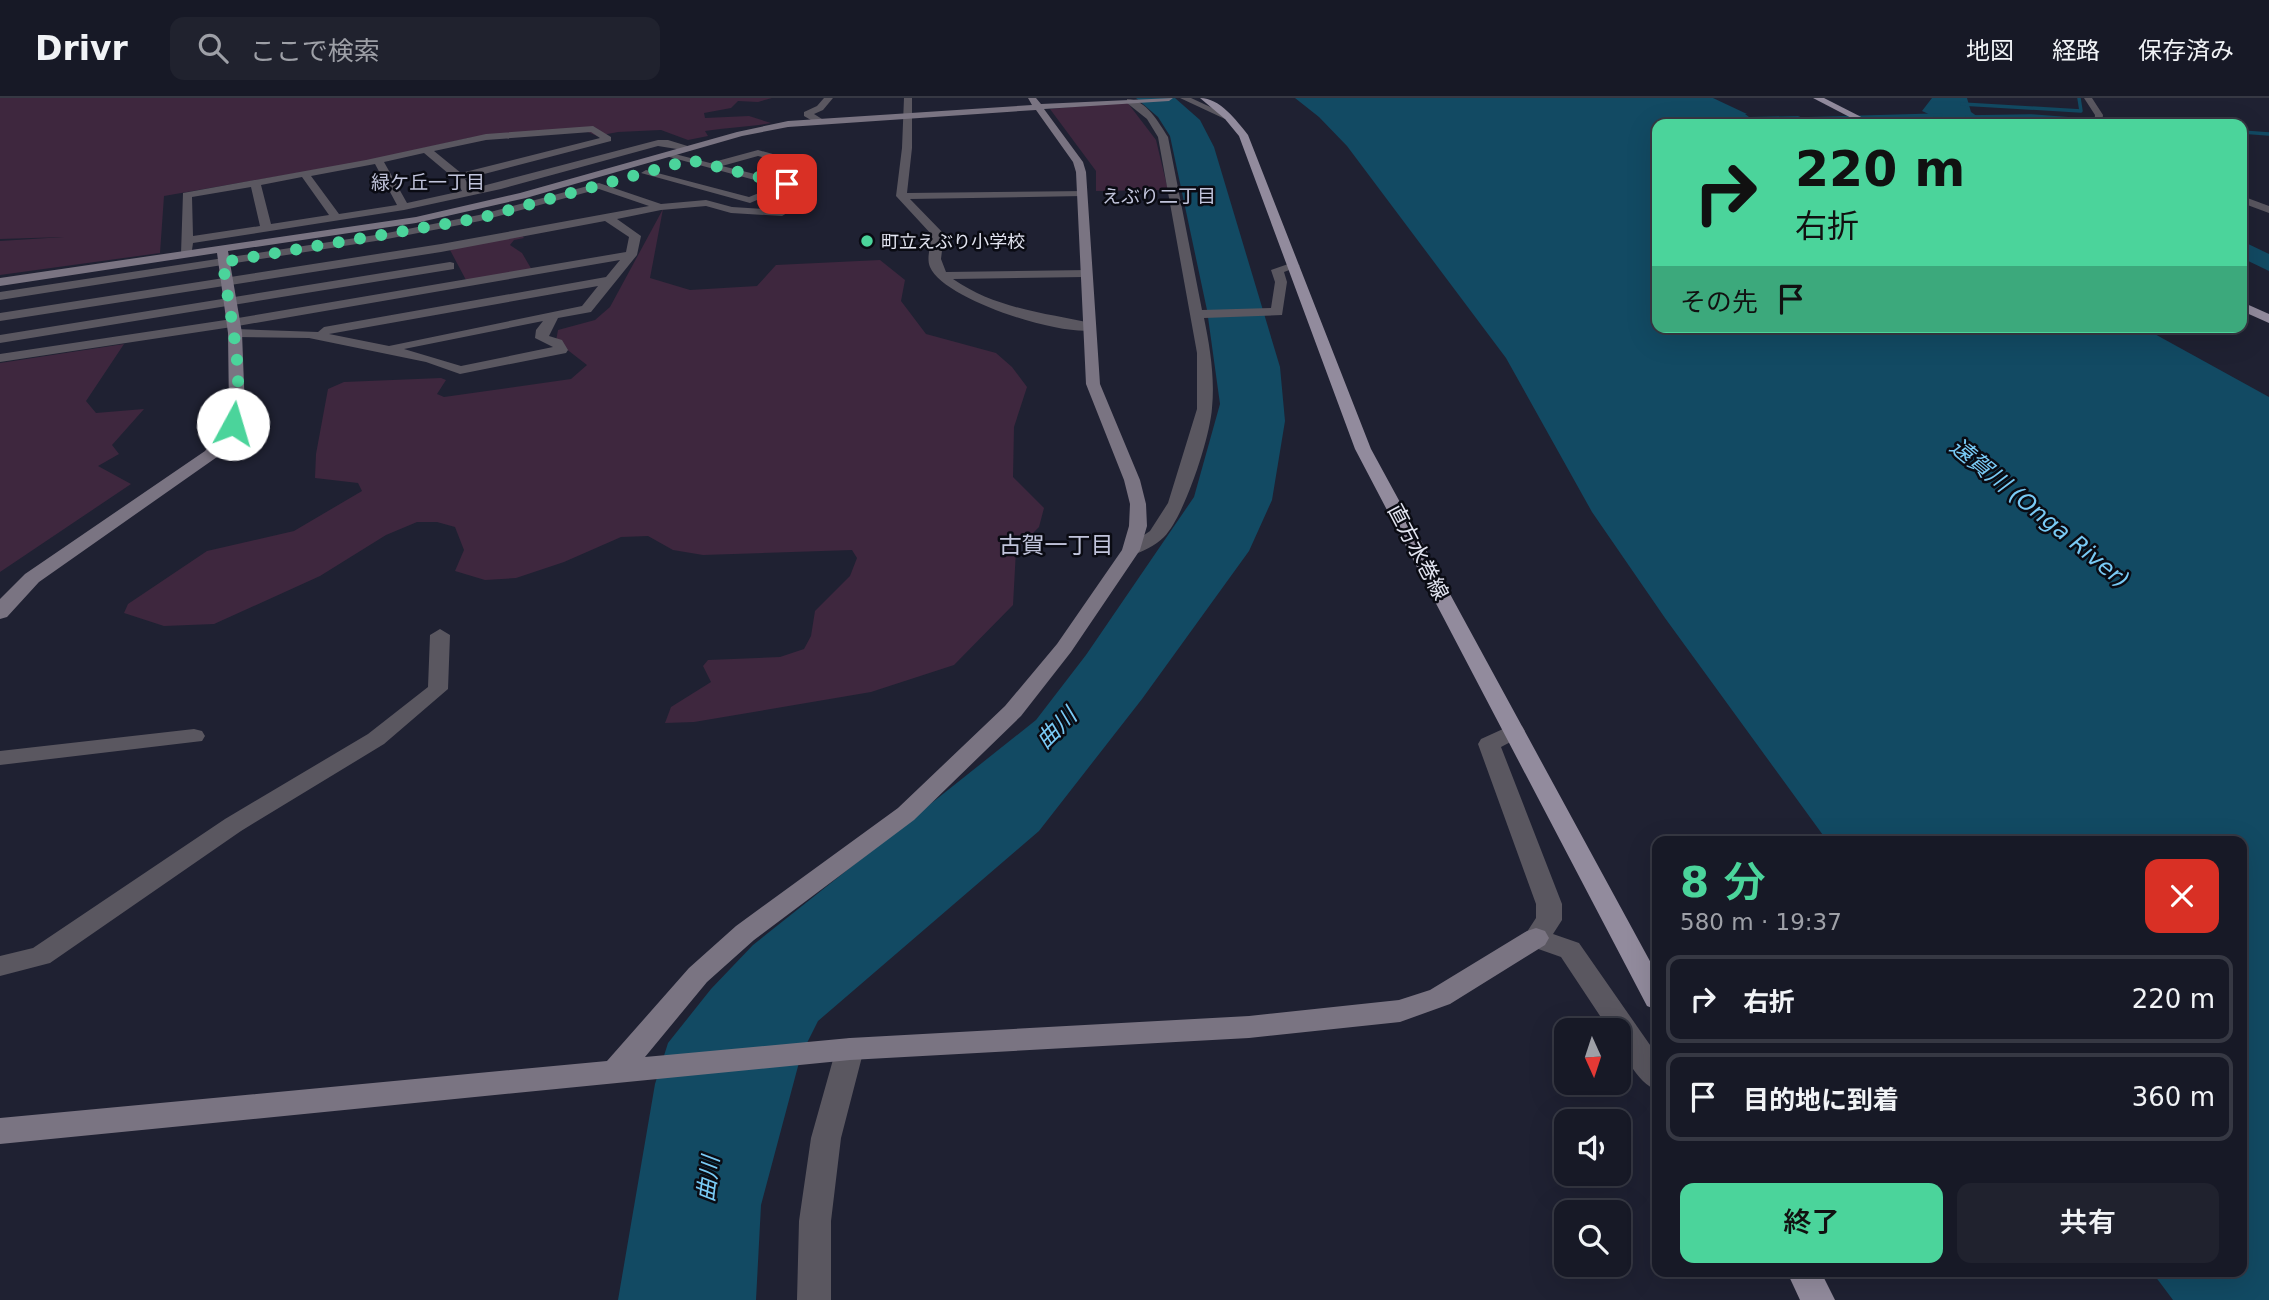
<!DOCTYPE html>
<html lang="ja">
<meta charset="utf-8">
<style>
:root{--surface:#171926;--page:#20222e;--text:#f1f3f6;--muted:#9ea0a7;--line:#363843;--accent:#4bd49b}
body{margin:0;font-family:"DejaVu Sans","Noto Sans JP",sans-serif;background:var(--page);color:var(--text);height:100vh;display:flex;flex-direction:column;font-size:26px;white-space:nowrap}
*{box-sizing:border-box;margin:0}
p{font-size:23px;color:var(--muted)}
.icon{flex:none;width:38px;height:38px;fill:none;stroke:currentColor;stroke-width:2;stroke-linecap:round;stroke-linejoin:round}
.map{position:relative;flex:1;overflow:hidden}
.details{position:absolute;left:1652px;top:738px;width:595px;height:441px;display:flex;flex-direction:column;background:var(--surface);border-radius:14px;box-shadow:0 7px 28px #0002,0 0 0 2px var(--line)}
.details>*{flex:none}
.guide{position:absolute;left:1652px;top:21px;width:595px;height:214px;border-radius:14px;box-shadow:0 7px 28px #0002,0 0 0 2px var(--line);background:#4bd49b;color:#111;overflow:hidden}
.needle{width:46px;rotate:177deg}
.controls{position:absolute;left:1554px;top:920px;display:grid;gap:14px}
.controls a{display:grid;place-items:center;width:77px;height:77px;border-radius:14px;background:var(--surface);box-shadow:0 7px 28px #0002,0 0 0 2px var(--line);font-size:35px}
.pin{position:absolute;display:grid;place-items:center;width:60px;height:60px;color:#fff;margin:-30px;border-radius:14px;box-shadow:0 4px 10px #0006}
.me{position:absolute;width:77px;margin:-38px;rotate:6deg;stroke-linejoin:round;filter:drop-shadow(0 0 5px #0008)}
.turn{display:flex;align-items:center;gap:24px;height:147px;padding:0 28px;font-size:32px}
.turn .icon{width:91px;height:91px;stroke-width:2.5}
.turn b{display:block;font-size:49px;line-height:60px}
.then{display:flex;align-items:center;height:66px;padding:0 28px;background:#0003;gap:14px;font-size:26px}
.round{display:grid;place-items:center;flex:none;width:74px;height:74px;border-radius:14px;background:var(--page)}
.summary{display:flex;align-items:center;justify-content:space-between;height:119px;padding:0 28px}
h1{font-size:42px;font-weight:600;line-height:52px;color:var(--accent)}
.primary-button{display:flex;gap:14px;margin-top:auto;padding:14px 28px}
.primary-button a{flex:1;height:80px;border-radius:14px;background:var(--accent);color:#111;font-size:28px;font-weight:600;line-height:80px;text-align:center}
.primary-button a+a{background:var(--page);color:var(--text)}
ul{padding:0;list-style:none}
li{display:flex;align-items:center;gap:21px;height:88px;margin:0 14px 10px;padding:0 14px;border:4px solid var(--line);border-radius:14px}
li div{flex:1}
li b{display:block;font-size:26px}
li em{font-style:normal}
header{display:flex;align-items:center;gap:42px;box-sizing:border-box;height:98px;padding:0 35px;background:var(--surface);border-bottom:2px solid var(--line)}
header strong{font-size:33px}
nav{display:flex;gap:38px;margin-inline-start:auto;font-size:24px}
.search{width:490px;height:63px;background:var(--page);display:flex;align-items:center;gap:18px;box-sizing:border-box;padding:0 24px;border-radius:14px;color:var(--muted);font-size:26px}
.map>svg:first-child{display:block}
</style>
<header>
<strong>Drivr</strong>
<div class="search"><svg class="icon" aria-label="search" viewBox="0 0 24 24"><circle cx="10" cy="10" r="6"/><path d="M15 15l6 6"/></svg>ここで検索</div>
<nav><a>地図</a><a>経路</a><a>保存済み</a></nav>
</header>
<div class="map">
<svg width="2269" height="1202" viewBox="0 0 2269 1202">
<rect width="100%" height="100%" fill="#1f2132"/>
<g fill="#3e273e">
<path d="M 0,0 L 772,0 L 758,4 L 738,3 L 731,10 L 704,15 L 705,20 L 749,18 L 771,25 C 749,29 728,29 705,33 L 708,38 L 688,42 L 661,32 L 618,34 L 597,38 L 581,31 L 473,39 L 366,63 L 164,98 L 160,155 L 0,177 L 0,143 L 64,139 L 0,141 Z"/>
<path d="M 1127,4 L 1156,42 L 1168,92 L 1096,93 L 1096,73 L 1050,11 Z"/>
<path d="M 663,111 L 650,180 L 690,192 L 757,188 L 776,167 L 880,162 L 905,182 L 901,203 L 926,236 L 996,255 L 1012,269 L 1027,289 L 1014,329 L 1013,379 L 1044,410 L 1039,429 L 1016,452 L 1013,507 L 954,567 L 871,594 L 694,624 L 665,625 L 671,609 L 711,584 L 703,568 L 708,562 L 780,559 L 804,551 L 811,538 L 815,513 L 850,478 L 857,460 L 852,452 L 703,457 L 673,452 L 648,438 L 621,439 L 564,464 L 516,480 L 485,482 L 455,473 L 464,452 L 455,429 L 437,424 L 417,424 L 386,437 L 320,478 L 214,526 L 164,528 L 124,515 L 128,506 L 207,453 L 294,433 L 362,393 L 358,385 L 315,380 L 316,356 L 328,291 L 344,284 L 441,280 L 446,282 L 437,296 L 444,299 L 571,281 L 587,267 L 556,243 L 558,232 L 595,222 L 610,209 Z"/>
<path d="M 521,136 L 524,140 L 514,142 L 510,147 L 522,155 L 532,172 L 466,182 L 450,152 Z"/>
<path d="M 124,246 L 86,303 L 96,315 L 144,311 L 112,347 L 119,356 L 98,368 L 131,386 L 0,474 L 0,265 Z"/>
</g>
<g fill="#124a63">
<path d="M 1136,0 L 1175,0 L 1200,22 L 1214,49 L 1280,269 L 1285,323 L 1272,402 L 1249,453 L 1142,601 L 1039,733 L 818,923 L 801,957 L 761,1107 L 756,1202 L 618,1202 L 655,986 L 668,945 L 711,891 L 753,847 L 1036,622 L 1086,557 L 1194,399 L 1220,306 L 1207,212 L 1170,38 L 1158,19 Z"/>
<path d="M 1295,0 L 1713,0 L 1747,16 L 1745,16 L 1749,19 L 1798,18 L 1813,24 L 1657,26 L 1657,229 L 2142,229 L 2269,299 L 2269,1202 L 2173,1202 L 2152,1174 L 2242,1174 L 2242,744 L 1828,744 L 1665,520 L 1592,414 L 1506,260 L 1347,48 L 1319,19 Z"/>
<path d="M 1932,0 L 1967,0 L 1971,14 L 1988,26 L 1950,26 L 1922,13 Z"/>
<path d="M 2242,143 L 2269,156 L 2269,173 L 2242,160 Z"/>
</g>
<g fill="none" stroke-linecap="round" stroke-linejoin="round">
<g stroke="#124a63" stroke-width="3.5">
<path d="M 1962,6 L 2081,13 L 2079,0"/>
<path d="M 1967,19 L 2031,18 L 2138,26"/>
<path d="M 1799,21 L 1941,17"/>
<path d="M 2242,34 L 2269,36"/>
</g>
<g fill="#5a5760" fill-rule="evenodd">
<path d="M 824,0 L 833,0 L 823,12 L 814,16 L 822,21 L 822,25 L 816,25 L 804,18 L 804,14 L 817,8 Z"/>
<path d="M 904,0 L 912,0 L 912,50 L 907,95 L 1087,93 L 1087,97 L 1083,98 L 910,101 L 944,136 L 941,161 L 946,174 L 1089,172 L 1091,175 L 1085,179 L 953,181 C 996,211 1046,215 1095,226 L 1095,232 C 1062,239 944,202 930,169 C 926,160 931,146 932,137 L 896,98 L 902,50 Z"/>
<path d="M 1180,0 L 1191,0 L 1232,19 L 1225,21 Z"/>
<path d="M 2084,0 L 2092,0 L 2103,17 L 2102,26 L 2094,26 L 2095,17 Z"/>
<path d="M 1127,1 C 1146,1 1159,25 1168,39 L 1202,212 L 1271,210 L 1275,184 L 1271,172 L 1294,164 L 1300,168 L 1284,174 L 1287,184 L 1282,217 L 1204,220 C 1210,249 1215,280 1212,310 C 1210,340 1184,419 1164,439 C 1156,447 1141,455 1131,457 L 1122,452 L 1150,433 L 1168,405 L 1197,311 L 1197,255 L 1158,39 L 1147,21 L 1127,5 Z"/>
<path d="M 593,28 L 611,39 L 611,43 L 465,81 L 471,91 L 658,42 L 668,42 L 694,50 L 689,53 L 658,48 L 501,91 L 404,112 L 193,145 L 191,159 L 181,156 L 183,95 L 366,62 L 486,36 ZM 591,34 L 600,40 L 461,75 L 434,53 L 486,42 ZM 424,55 L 455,81 L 462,93 L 407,105 L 384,64 ZM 375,66 L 397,107 L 339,116 L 311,78 ZM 302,79 L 329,117 L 271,126 L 261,87 ZM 251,89 L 260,128 L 193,138 L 192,99 Z"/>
<path d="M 758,52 L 816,68 L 778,82 L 792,87 L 750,105 L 641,75 L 646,72 L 749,99 L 777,88 L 662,57 L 667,54 L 710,65 ZM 758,58 L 800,68 L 767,79 L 722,68 Z"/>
<path d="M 599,85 L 661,106 L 706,102 L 732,109 L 782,112 L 787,115 L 782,118 L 731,115 L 706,108 L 661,112 L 617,121 L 641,138 L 637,157 L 591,214 L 558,220 L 549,238 L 562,242 L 568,252 L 566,255 L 460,276 L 426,264 L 309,240 L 235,239 L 228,235 L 235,231 L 318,234 L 324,229 L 606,179 L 620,162 L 232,229 L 0,264 L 0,256 L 232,221 L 626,154 L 629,139 L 605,123 L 441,154 L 0,223 L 0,215 L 441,146 L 649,108 L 599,91 L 480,123 L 382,142 L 0,202 L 0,194 L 382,136 L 479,117 ZM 598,188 L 582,208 L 389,248 L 329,236 ZM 543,223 L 536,232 L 535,240 L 553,249 L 461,268 L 404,251 Z"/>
<path d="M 2242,98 L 2269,108 L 2269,115 L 2242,105 Z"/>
<path d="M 450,164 L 454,165 L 454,171 L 0,245 L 0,237 Z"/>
<path d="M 440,531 L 450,537 L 448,591 L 384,646 L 241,733 L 50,865 L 0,878 L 0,858 L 33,850 L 225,721 L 368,636 L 428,589 L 430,537 Z"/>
<path d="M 1514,626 L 1522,628 L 1525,633 L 1522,638 L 1501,649 L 1562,806 L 1562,822 L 1553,836 L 1579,845 L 1657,957 L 1657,992 C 1638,986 1619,952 1619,933 L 1610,933 L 1561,859 L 1527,847 L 1523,840 L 1536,820 L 1536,806 L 1478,646 L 1481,641 Z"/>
<path d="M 194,631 L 202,633 L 205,638 L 202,643 L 0,667 L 0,653 Z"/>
<path d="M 850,940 L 860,943 L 864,951 L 841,1040 L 831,1123 L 831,1202 L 797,1202 L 799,1123 L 811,1040 L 836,951 L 840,943 Z"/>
</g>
<path fill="#7a7482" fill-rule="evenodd" d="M 1028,0 L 1036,0 L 1041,6 L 1173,0 L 1169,3 L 1044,11 L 1083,64 L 1086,74 L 1100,286 L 1140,382 L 1146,406 L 1147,428 L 1140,452 L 1071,554 L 1021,618 L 914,722 L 754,842 L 707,884 L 645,959 L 850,940 L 1249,918 L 1399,902 L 1430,892 L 1527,833 L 1536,830 L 1545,833 L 1549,840 L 1545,847 L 1450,906 L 1400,924 L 1249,940 L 850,962 L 0,1046 L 0,1020 L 607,963 L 689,870 L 736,828 L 898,710 L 1005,608 L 1057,546 L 1122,452 L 1129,428 L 1130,406 L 1124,382 L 1086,286 L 1076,74 L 1073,64 L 1036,12 L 788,29 L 742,38 L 526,100 L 416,125 L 228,153 L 242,235 L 245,312 L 241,326 L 217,359 L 39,484 L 7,519 L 0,521 L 0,501 L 25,476 L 205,353 L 225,326 L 229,312 L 228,235 L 217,155 L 0,188 L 0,180 L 416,119 L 520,95 L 737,34 L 788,23 L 1032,7 Z"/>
<g fill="#928b9d" fill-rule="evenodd">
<path d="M 1200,0 C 1220,0 1236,22 1248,37 L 1371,351 L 1657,876 L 1657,912 L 1647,908 L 1355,351 L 1239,38 L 1225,21 Z"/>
<path d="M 1813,0 L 1824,0 L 1875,26 L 1863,26 Z"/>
<path d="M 2242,204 L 2269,216 L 2269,225 L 2242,213 Z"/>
<path d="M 1787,1174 L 1821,1174 L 1835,1202 L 1800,1202 Z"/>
</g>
</g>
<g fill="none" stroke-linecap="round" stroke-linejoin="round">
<path stroke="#4bd49b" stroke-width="12" stroke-dasharray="0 21.6" d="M 233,326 C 247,278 228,213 223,164 L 480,120 L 690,62 L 787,86"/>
</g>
<circle fill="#4bd49b" stroke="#0a0b13" stroke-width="2.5" cx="867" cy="143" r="7"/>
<g text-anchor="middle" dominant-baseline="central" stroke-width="5" stroke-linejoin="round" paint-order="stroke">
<g font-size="18" fill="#e2e4f0" stroke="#0a0b13" text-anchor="start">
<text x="881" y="143">町立えぶり小学校</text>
</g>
<g font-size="19" fill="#c1c4db" stroke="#0a0b13">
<text x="428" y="84">緑ケ丘一丁目</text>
<text x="1159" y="98">えぶり二丁目</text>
</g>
<g font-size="21" fill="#e2e4f0" stroke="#0a0b13">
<text transform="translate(1418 454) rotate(62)">直方水巻線</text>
</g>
<g font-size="23" font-style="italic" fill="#79caf5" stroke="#0a0b13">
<text transform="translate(2040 415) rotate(39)">遠賀川 (Onga River)</text>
<text transform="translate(1056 630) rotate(-45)">曲川</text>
<text transform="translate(708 1081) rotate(-83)">曲川</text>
</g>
<g font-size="23" fill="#c1c4db" stroke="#0a0b13">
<text x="1056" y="447">古賀一丁目</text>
</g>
</g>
</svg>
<div class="controls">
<a><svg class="needle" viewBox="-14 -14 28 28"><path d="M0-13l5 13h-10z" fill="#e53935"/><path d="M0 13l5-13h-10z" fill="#9ea0a7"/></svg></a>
<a><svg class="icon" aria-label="sound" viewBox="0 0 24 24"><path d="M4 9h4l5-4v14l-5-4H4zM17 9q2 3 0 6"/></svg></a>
<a><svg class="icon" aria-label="search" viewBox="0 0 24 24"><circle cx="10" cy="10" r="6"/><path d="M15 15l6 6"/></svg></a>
</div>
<div class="pin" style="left:787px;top:86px;background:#d93025"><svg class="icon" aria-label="arrive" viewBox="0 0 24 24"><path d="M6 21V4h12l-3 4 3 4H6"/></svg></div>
<svg class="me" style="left:233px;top:326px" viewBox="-20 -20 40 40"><circle r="19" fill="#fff"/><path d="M0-13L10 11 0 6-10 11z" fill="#4bd49b"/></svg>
<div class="guide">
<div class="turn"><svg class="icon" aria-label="right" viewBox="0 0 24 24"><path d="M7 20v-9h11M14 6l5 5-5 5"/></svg><div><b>220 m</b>右折</div></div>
<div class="then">その先<svg class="icon" aria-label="arrive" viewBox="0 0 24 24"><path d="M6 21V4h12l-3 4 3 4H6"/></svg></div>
</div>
<section class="details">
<div class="summary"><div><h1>8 分</h1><p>580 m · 19:37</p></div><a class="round" style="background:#d93025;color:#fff"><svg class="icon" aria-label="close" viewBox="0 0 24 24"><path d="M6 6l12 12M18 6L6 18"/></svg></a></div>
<ul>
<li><svg class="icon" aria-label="right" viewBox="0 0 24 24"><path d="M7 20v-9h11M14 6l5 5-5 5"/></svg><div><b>右折</b></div><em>220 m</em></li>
<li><svg class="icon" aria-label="arrive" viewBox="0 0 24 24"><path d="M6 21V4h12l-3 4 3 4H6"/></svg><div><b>目的地に到着</b></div><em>360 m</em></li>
</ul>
<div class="primary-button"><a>終了</a><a>共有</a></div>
</section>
</div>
